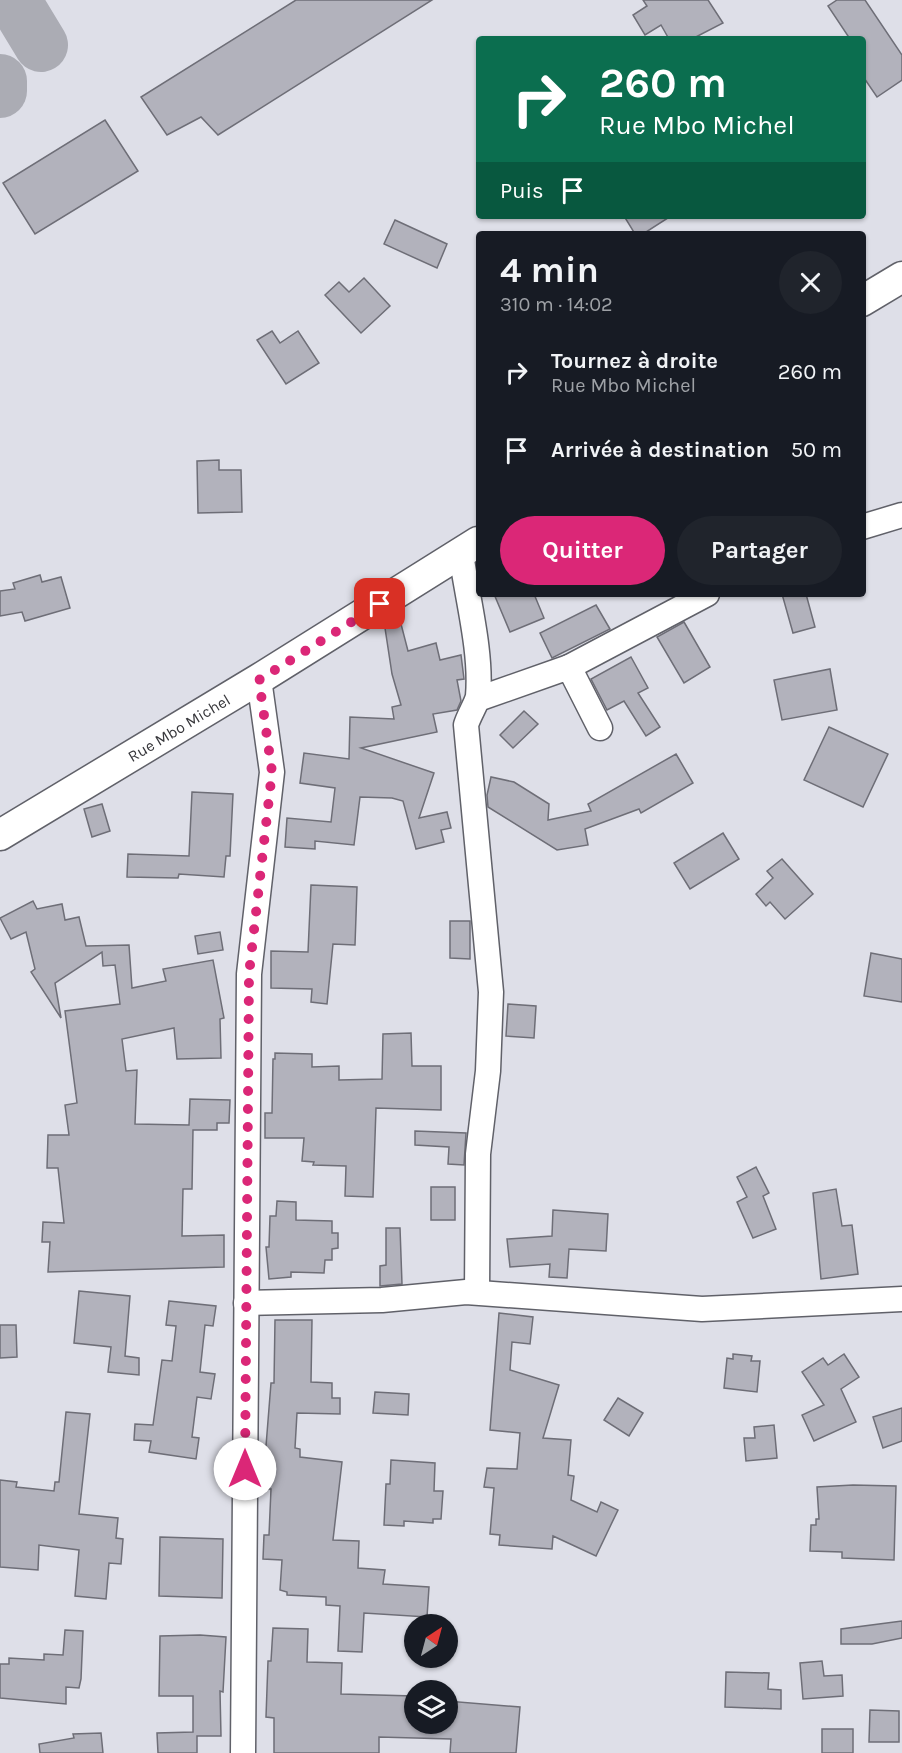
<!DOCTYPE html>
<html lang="fr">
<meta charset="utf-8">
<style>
:root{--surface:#171b24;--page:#20242c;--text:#f1f3f6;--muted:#9ea1a6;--accent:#db2777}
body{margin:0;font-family:Karla,sans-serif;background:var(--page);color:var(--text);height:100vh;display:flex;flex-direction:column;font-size:22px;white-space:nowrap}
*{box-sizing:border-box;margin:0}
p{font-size:20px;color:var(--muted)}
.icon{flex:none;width:33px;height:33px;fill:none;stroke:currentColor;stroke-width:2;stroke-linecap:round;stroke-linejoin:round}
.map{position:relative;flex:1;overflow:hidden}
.panel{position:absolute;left:476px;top:231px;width:390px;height:366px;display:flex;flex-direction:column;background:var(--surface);border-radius:6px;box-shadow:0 2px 4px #0004}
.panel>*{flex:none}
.hud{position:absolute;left:476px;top:36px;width:390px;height:183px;border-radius:6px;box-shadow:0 2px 4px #0004;background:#0b6e4f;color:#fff;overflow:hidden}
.needle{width:39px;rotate:36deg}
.buttons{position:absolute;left:404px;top:1614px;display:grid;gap:12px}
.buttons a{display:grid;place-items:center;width:54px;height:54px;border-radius:50%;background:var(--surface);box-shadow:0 2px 4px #0004;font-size:30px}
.pin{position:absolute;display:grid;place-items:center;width:51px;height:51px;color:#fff;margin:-26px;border-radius:12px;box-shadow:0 3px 9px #0006}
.me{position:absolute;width:66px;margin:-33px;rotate:0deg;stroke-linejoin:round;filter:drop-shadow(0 0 4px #0008)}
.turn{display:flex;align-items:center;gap:21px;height:126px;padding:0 24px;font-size:27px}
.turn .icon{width:78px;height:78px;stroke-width:2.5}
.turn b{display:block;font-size:42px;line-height:51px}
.then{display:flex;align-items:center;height:57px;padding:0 24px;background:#0003;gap:12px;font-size:22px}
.round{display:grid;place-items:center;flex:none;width:63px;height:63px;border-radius:32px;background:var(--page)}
.summary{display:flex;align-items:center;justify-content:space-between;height:102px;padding:0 24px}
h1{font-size:36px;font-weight:700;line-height:45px}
.cta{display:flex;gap:12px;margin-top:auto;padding:12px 24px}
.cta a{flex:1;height:69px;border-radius:36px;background:var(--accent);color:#fff;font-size:24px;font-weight:700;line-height:69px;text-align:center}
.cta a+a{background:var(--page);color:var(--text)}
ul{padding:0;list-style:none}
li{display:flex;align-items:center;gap:18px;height:78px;padding:0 24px}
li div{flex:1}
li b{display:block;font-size:22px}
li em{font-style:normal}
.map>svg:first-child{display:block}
</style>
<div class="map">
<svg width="902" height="1753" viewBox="0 0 902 1753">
<rect width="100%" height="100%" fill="#dedfe8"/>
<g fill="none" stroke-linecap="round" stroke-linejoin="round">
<g stroke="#abacb4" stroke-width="54">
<path d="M 18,7 L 41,45"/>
<path d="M 0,81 L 0,91"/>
</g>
</g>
<g fill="#b2b2bc" stroke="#6e6e77" stroke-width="1.5">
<path d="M 296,0 L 432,0 L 218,135 L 201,117 L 167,135 L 141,97 Z"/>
<path d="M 643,0 L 708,0 L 723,23 L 692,39 L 669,39 L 661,25 L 645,35 L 633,15 L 647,6 Z"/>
<path d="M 837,0 L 865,0 L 902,55 L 902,80 L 877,97 L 862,75 L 862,39 L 850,39 L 828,6 Z"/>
<path d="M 105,120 L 138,171 L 35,234 L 3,183 Z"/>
<path d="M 624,216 L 671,216 L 643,234 L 635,234 Z"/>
<path d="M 395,220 L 447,244 L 437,268 L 384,244 Z"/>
<path d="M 364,278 L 390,306 L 361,333 L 325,295 L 339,282 L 349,292 Z"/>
<path d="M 272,331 L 280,343 L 298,331 L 319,363 L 286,384 L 257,340 Z"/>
<path d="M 219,460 L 219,470 L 241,470 L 242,512 L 198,513 L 197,461 Z"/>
<path d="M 40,575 L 42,582 L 61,577 L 70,608 L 25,621 L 22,612 L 0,616 L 0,591 L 15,589 L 13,583 Z"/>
<path d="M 494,594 L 534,594 L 544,618 L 510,632 Z"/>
<path d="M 782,594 L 806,594 L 815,627 L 793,633 Z"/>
<path d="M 596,605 L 610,629 L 552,658 L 540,633 Z"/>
<path d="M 684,622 L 710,667 L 684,683 L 657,637 Z"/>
<path d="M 401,624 L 408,651 L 436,643 L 440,660 L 461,655 L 464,679 L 457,680 L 461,701 L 457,710 L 433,714 L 437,732 L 361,748 L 434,773 L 419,818 L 447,812 L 451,828 L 441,830 L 444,842 L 416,849 L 403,801 L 392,798 L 360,797 L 354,845 L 315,841 L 315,849 L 285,847 L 287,818 L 331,822 L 335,788 L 300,783 L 304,753 L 349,759 L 350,717 L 394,719 L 392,707 L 401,705 L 392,674 L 385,628 Z"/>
<path d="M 631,657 L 648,688 L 638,693 L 660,727 L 646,736 L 624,701 L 607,710 L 591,679 Z"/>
<path d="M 830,669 L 837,710 L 782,720 L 774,680 Z"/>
<path d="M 524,711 L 538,724 L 513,748 L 500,735 Z"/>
<path d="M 829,727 L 888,754 L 863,807 L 804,780 Z"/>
<path d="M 676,754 L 693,783 L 641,813 L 639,809 L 585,829 L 588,845 L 557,850 L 488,807 L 487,795 L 491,777 L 514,782 L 549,804 L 548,820 L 591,811 L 588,804 Z"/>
<path d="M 192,792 L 233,794 L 230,856 L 226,856 L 224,877 L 179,874 L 178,878 L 127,877 L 128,854 L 189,856 Z"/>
<path d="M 102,804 L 110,831 L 92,837 L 84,809 Z"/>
<path d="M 723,833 L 739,859 L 690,889 L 674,863 Z"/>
<path d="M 782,859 L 813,894 L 785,919 L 770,902 L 766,906 L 756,894 L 773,878 L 767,871 Z"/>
<path d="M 311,885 L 357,887 L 355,945 L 333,944 L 327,1004 L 311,1002 L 312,989 L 271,988 L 271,951 L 308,952 Z"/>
<path d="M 33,901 L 37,909 L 62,904 L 65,920 L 79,917 L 86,946 L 129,945 L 132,988 L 166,981 L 163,969 L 213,960 L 224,1018 L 220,1019 L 221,1058 L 177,1059 L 174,1028 L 122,1039 L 126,1071 L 137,1070 L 135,1124 L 189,1125 L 190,1099 L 230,1100 L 229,1123 L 217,1123 L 217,1130 L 193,1130 L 192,1189 L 183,1189 L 182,1236 L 224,1235 L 224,1267 L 48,1272 L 50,1242 L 42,1242 L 43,1222 L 64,1223 L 58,1168 L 47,1168 L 48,1135 L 69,1135 L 65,1105 L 77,1103 L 65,1011 L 120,1004 L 115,965 L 103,966 L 102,952 L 55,983 L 61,1018 L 31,972 L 35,969 L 26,932 L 11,939 L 0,918 Z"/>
<path d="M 450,921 L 470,921 L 470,959 L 450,958 Z"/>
<path d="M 220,932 L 223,950 L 198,954 L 195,936 Z"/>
<path d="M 871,953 L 902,959 L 902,1002 L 864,996 Z"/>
<path d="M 508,1004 L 536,1006 L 534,1038 L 506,1036 Z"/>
<path d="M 411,1033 L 412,1066 L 441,1066 L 441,1110 L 376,1108 L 373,1197 L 345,1196 L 346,1166 L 313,1165 L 314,1162 L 302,1161 L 304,1138 L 265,1138 L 265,1113 L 272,1113 L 273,1059 L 275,1059 L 275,1053 L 312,1054 L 312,1067 L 339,1066 L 339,1080 L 382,1079 L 383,1034 Z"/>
<path d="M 415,1131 L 466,1133 L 464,1165 L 448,1164 L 449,1147 L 415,1145 Z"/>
<path d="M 756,1167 L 769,1193 L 763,1196 L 776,1229 L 753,1238 L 737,1202 L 747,1197 L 737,1177 Z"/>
<rect x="431" y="1187" width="24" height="33"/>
<path d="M 836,1189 L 842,1226 L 852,1225 L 858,1274 L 821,1279 L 813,1193 Z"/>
<path d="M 277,1201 L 296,1202 L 296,1220 L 332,1221 L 332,1233 L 338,1233 L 338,1248 L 332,1249 L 332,1260 L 325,1260 L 324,1273 L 291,1272 L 291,1277 L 269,1279 L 266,1247 L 269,1247 L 270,1216 L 276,1216 Z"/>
<path d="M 553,1210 L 608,1214 L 606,1251 L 569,1249 L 567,1278 L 549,1277 L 550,1264 L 510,1267 L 507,1239 L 552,1236 Z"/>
<path d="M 386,1228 L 400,1228 L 402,1284 L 380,1286 L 380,1266 L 386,1265 Z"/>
<path d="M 79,1291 L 130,1296 L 125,1356 L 139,1358 L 139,1375 L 108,1372 L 111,1347 L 74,1343 Z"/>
<path d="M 169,1301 L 216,1306 L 213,1326 L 205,1325 L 200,1372 L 215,1374 L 211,1399 L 197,1397 L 192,1437 L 199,1438 L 196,1459 L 149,1452 L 151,1441 L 134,1440 L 135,1424 L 153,1425 L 162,1360 L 172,1361 L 176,1326 L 166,1325 Z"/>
<path d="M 499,1313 L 533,1317 L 530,1344 L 512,1342 L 510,1370 L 559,1385 L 543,1438 L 571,1440 L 568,1475 L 574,1476 L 571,1500 L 597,1512 L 601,1502 L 618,1510 L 596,1556 L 553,1536 L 552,1549 L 499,1545 L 500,1535 L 490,1534 L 494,1488 L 484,1487 L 487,1468 L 517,1469 L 520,1433 L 490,1430 Z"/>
<path d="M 275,1320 L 312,1320 L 311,1382 L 332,1383 L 332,1398 L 340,1398 L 340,1414 L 297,1413 L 295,1448 L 300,1449 L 300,1457 L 342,1462 L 333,1540 L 359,1541 L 358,1568 L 385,1570 L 383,1584 L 429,1587 L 427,1617 L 364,1613 L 362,1652 L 338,1651 L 340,1606 L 326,1605 L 326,1597 L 287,1595 L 287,1592 L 280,1590 L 282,1560 L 263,1559 L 264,1535 L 269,1535 L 271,1489 L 263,1489 L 264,1468 L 260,1468 L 261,1445 L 266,1446 L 271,1383 L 274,1383 Z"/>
<path d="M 0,1325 L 16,1325 L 17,1357 L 0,1358 Z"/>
<path d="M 733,1354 L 752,1356 L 751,1361 L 760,1361 L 757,1392 L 724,1388 L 727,1358 L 733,1359 Z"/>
<path d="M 844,1354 L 859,1377 L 841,1389 L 856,1422 L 814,1441 L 802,1415 L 824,1405 L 802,1372 L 823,1358 L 828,1365 Z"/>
<path d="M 375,1392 L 409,1394 L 408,1415 L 373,1413 Z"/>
<path d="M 618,1398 L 643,1413 L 629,1436 L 604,1420 Z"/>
<path d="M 902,1408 L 902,1441 L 883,1448 L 873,1417 Z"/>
<path d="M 66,1412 L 90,1414 L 79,1514 L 118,1518 L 116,1538 L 123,1539 L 121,1564 L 109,1563 L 106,1599 L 75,1596 L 79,1550 L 39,1545 L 38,1570 L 0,1567 L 0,1480 L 17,1482 L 16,1487 L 54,1491 L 55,1482 L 59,1482 Z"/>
<path d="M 774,1425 L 777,1458 L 746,1461 L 744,1438 L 755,1438 L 754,1427 Z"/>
<path d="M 391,1460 L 435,1463 L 434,1491 L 443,1491 L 441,1519 L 433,1519 L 433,1523 L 404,1521 L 404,1526 L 384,1525 L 386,1484 L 390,1484 Z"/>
<path d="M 853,1485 L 896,1486 L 894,1560 L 842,1558 L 842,1552 L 810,1551 L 811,1525 L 816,1525 L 816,1519 L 819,1519 L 817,1487 Z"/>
<path d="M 160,1537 L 223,1539 L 222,1598 L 159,1596 Z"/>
<path d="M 902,1621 L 902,1638 L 872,1644 L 841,1644 L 841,1629 Z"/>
<path d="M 273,1628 L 308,1629 L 307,1662 L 342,1663 L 341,1694 L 414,1696 L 414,1724 L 447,1724 L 447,1701 L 520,1707 L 516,1753 L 450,1753 L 451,1739 L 379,1737 L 379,1753 L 274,1753 L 274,1718 L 266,1717 L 268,1661 L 271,1661 Z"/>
<path d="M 65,1630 L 83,1631 L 81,1679 L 79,1688 L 66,1687 L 66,1704 L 0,1698 L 0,1664 L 9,1664 L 9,1658 L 44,1660 L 44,1654 L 63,1655 Z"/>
<path d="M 200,1635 L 226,1637 L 223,1692 L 220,1691 L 221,1736 L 197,1736 L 197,1753 L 158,1753 L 157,1733 L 193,1732 L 193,1696 L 159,1696 L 160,1636 Z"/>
<path d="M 822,1661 L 824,1676 L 842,1675 L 843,1696 L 803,1699 L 800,1663 Z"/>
<path d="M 726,1672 L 769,1673 L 768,1689 L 781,1690 L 781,1709 L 725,1707 Z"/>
<path d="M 870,1710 L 899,1711 L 899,1742 L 869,1742 Z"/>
<rect x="822" y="1729" width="31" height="24"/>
<path d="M 101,1733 L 103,1753 L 40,1753 L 39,1744 L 74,1738 L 73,1734 Z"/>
</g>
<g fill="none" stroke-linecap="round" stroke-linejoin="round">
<defs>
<g id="minor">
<path d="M 862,527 L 902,515"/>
<path d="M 461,553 C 467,597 482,652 478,696 C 477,703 469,715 466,725 L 491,992 L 488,1071 L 478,1154 L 477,1292"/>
<path d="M 569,667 L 707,594"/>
<path d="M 478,699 L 569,667 L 600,728"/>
<path d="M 246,1303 L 382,1300 L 466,1292 L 702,1309 L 902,1299"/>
<path d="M 243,1753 L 249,974 L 272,772 L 259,679"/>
</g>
<g id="tertiary">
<path d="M 862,301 L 902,277"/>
<path d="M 0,835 L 259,679 L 478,542"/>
</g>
</defs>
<use href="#minor" stroke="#606169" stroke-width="27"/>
<use href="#tertiary" stroke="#606169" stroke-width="33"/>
<use href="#minor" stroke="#fff" stroke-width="24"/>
<use href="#tertiary" stroke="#fff" stroke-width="30"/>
</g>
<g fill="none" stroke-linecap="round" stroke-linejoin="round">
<path stroke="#db2777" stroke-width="10" stroke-dasharray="0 18" d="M 245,1469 L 249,974 L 272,772 L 259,680 L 380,604"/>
</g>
<g text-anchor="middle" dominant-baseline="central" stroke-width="4.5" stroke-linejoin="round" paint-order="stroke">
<g font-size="16" fill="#37373b" stroke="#fff">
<text transform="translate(179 728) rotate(-31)">Rue Mbo Michel</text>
</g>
</g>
</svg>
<div class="buttons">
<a><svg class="needle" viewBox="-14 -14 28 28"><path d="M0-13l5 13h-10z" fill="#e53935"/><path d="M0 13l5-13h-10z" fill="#9ea1a6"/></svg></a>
<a><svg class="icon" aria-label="layers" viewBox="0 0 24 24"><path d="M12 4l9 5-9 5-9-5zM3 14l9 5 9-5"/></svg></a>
</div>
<div class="pin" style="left:380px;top:604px;background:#d93025"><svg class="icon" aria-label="arrive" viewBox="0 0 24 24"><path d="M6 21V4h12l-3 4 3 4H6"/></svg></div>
<svg class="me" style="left:245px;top:1469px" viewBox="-20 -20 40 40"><circle r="19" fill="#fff"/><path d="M0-13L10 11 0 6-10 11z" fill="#db2777"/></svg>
<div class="hud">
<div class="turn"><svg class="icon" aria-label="right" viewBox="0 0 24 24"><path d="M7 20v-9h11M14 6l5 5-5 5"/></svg><div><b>260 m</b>Rue Mbo Michel</div></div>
<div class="then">Puis<svg class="icon" aria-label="arrive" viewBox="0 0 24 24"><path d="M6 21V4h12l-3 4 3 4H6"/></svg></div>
</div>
<section class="panel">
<div class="summary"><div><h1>4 min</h1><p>310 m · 14:02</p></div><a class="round"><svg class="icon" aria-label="close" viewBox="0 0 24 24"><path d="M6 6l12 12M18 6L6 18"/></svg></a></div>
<ul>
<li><svg class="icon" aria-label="right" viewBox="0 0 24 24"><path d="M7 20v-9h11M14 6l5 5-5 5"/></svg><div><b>Tournez à droite</b><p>Rue Mbo Michel</p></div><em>260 m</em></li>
<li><svg class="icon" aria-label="arrive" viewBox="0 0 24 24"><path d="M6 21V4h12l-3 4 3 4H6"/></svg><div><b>Arrivée à destination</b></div><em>50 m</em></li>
</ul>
<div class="cta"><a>Quitter</a><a>Partager</a></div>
</section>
</div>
